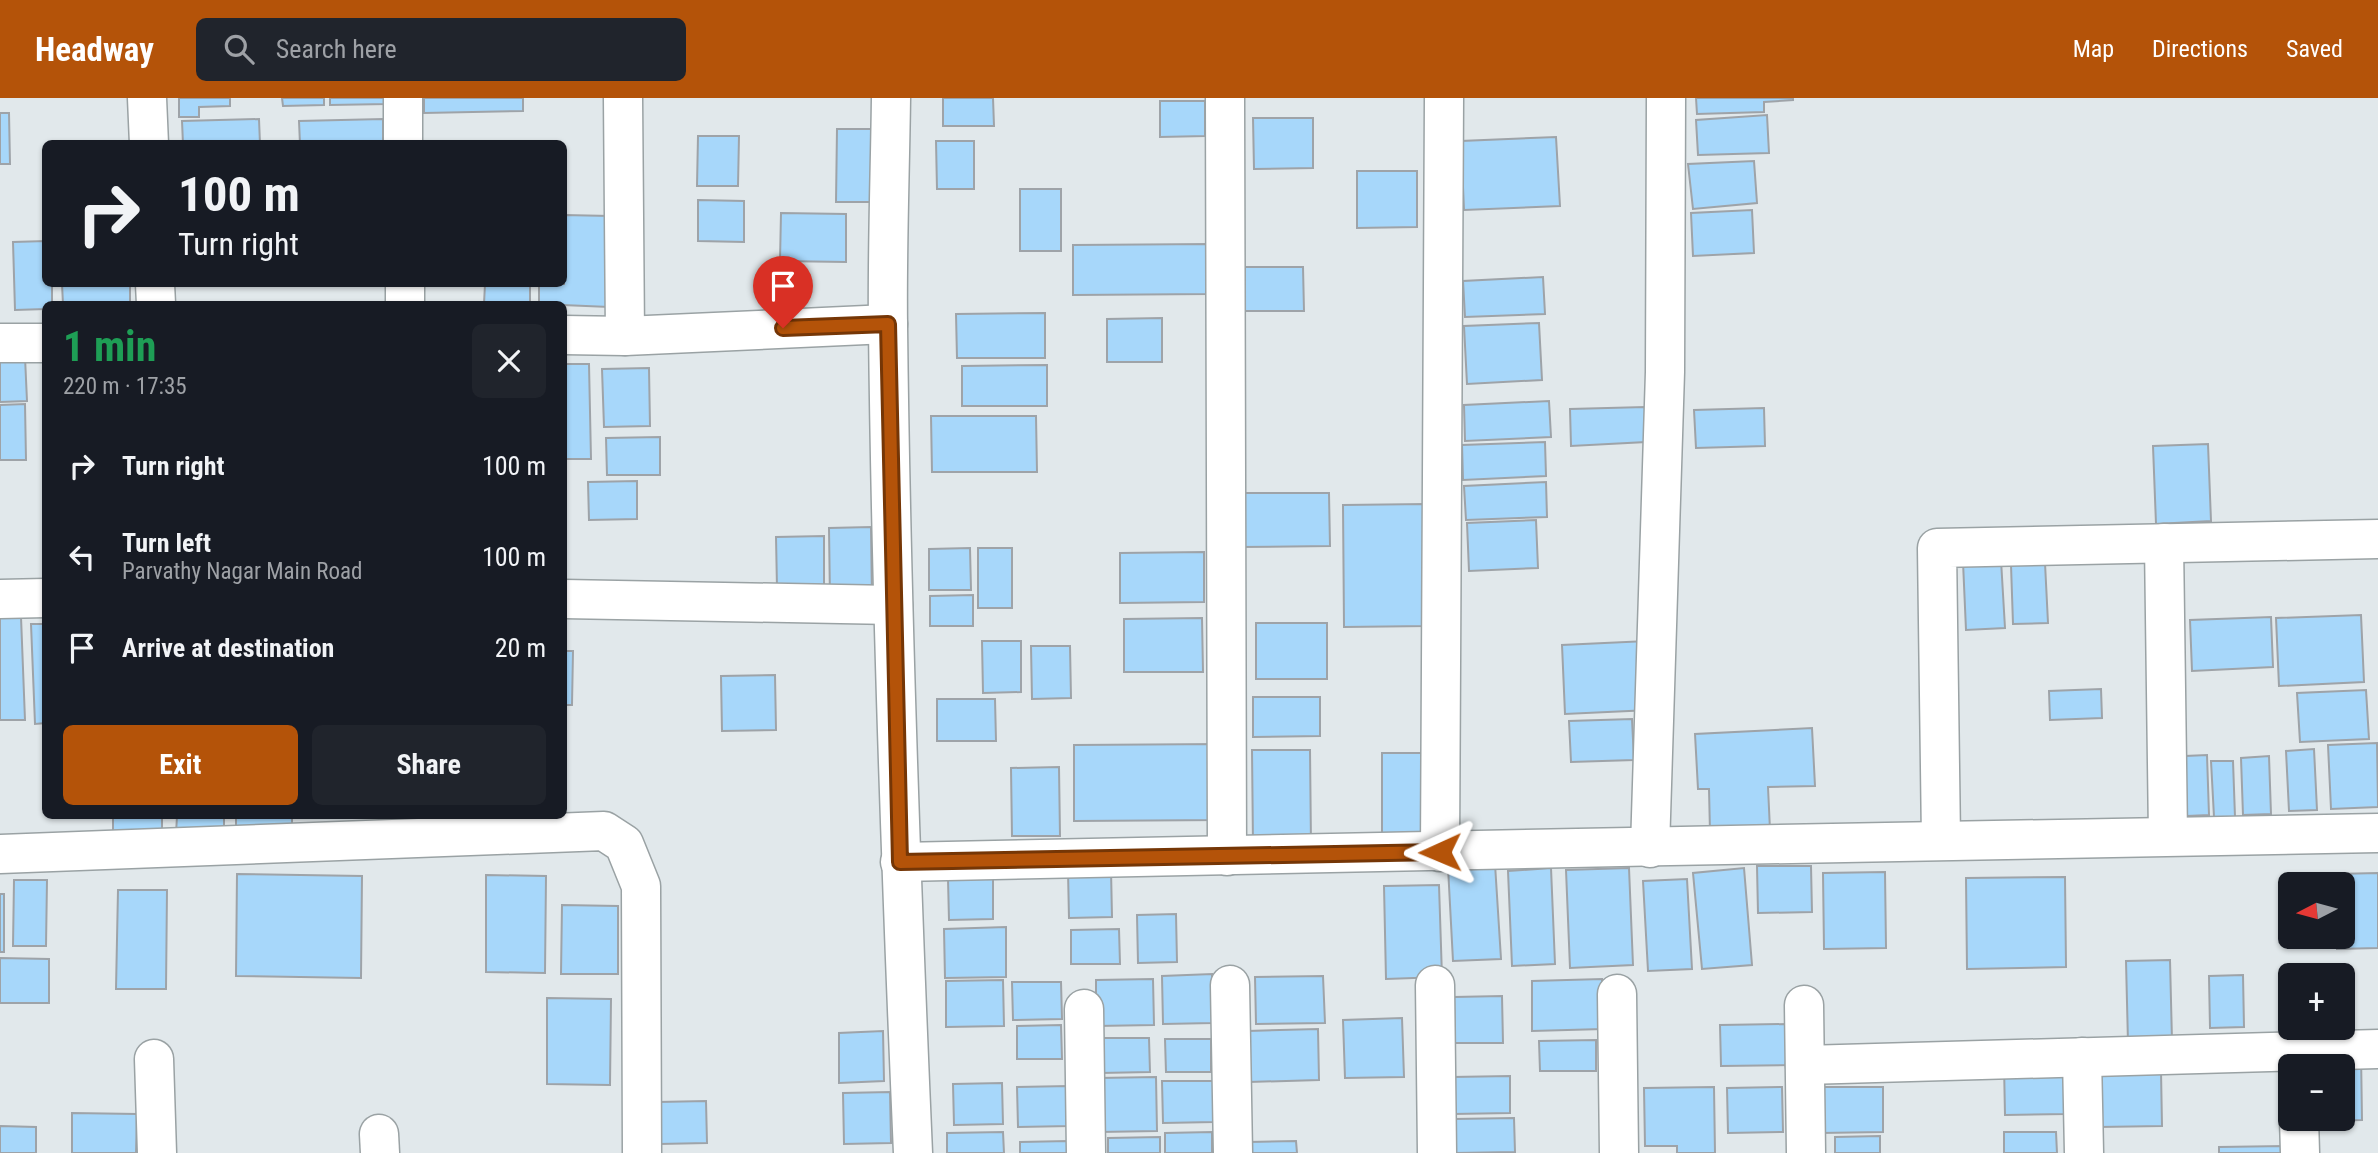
<!DOCTYPE html>
<meta charset="utf-8">
<style>
:root{--surface:#171b24;--page:#20242c;--text:#f1f3f6;--muted:#9ea1a6;--accent:#b45309}
body{margin:0;font-family:"Roboto Condensed",sans-serif;background:var(--page);color:var(--text);height:100vh;display:flex;flex-direction:column;font-size:26px;white-space:nowrap}
*{box-sizing:border-box;margin:0}
p{font-size:23px;color:var(--muted)}
.icon{flex:none;width:38px;height:38px;fill:none;stroke:currentColor;stroke-width:2;stroke-linecap:round;stroke-linejoin:round}
.map{position:relative;flex:1;overflow:hidden}
.side{position:absolute;left:42px;top:203px;width:525px;height:518px;display:flex;flex-direction:column;background:var(--surface);border-radius:10px;box-shadow:0 2px 5px #0004}
.side>*{flex:none}
.hud{position:absolute;left:42px;top:42px;width:525px;height:147px;border-radius:10px;box-shadow:0 2px 5px #0004;background:#171b24;color:var(--text);overflow:hidden}
.needle{width:46px;rotate:264deg}
.controls{position:absolute;left:2278px;top:774px;display:grid;gap:14px}
.controls a{display:grid;place-items:center;width:77px;height:77px;border-radius:10px;background:var(--surface);box-shadow:0 2px 5px #0004;font-size:35px}
.pin{position:absolute;display:grid;place-items:center;width:60px;height:60px;color:#fff;margin:-72px -30px;border-radius:50% 50% 50% 0;rotate:-45deg;box-shadow:0 0 7px #0007}
.pin .icon{rotate:45deg}
.me{position:absolute;width:77px;margin:-38px;rotate:269deg;stroke-linejoin:round;filter:drop-shadow(0 0 5px #0008)}
.turn{display:flex;align-items:center;gap:24px;height:147px;padding:0 21px;font-size:32px}
.turn .icon{width:91px;height:91px;stroke-width:2.5}
.turn b{display:block;font-size:49px;line-height:60px}
.round{display:grid;place-items:center;flex:none;width:74px;height:74px;border-radius:10px;background:var(--page)}
.head{display:flex;align-items:center;justify-content:space-between;height:119px;padding:0 21px}
h1{font-size:42px;font-weight:700;line-height:52px;color:#1e9e55}
.primary-button{display:flex;gap:14px;margin-top:auto;padding:14px 21px}
.primary-button a{flex:1;height:80px;border-radius:10px;background:var(--accent);color:#fff;font-size:28px;font-weight:700;line-height:80px;text-align:center}
.primary-button a+a{background:var(--page);color:var(--text)}
ul{padding:0;list-style:none}
li{display:flex;align-items:center;gap:21px;height:91px;padding:0 21px}
li div{flex:1}
li b{display:block;font-size:26px}
li em{font-style:normal}
header{display:flex;align-items:center;gap:42px;box-sizing:border-box;height:98px;padding:0 35px;background:var(--accent);color:#fff}
header strong{font-size:33px}
nav{display:flex;gap:38px;margin-inline-start:auto;font-size:24px}
.search{width:490px;height:63px;background:var(--page);display:flex;align-items:center;gap:18px;box-sizing:border-box;padding:0 24px;border-radius:10px;color:var(--muted);font-size:26px}
.map>svg:first-child{display:block}
</style>
<header>
<strong>Headway</strong>
<div class="search"><svg class="icon" aria-label="search" viewBox="0 0 24 24"><circle cx="10" cy="10" r="6"/><path d="M15 15l6 6"/></svg>Search here</div>
<nav><a>Map</a><a>Directions</a><a>Saved</a></nav>
</header>
<div class="map">
<svg width="2378" height="1055" viewBox="0 0 2378 1055">
<rect width="100%" height="100%" fill="#e1e8eb"/>
<g fill="#a7d7fa" stroke="#9ea3a8" stroke-width="2">
<path d="M 179,0 L 230,0 L 230,8 L 199,9 L 199,19 L 179,19 Z"/>
<path d="M 282,0 L 324,0 L 324,7 L 283,8 Z"/>
<path d="M 330,0 L 387,0 L 387,6 L 330,7 Z"/>
<path d="M 424,0 L 523,0 L 523,13 L 424,15 Z"/>
<path d="M 943,0 L 993,0 L 994,28 L 943,28 Z"/>
<path d="M 1696,0 L 1793,0 L 1793,2 L 1764,4 L 1764,14 L 1697,16 Z"/>
<path d="M 1160,3 L 1205,3 L 1205,38 L 1160,39 Z"/>
<path d="M 0,15 L 9,15 L 10,66 L 0,66 Z"/>
<path d="M 1767,17 L 1769,55 L 1698,57 L 1696,22 Z"/>
<path d="M 1253,20 L 1313,20 L 1313,70 L 1254,71 Z"/>
<path d="M 259,21 L 260,46 L 183,46 L 182,23 Z"/>
<path d="M 383,21 L 383,46 L 300,46 L 299,23 Z"/>
<path d="M 837,31 L 877,31 L 876,104 L 836,104 Z"/>
<path d="M 698,38 L 739,38 L 738,88 L 697,88 Z"/>
<path d="M 1556,39 L 1560,108 L 1464,112 L 1461,43 Z"/>
<path d="M 936,43 L 974,43 L 974,91 L 937,91 Z"/>
<path d="M 1754,63 L 1757,105 L 1693,111 L 1688,66 Z"/>
<path d="M 1357,73 L 1417,73 L 1417,129 L 1357,130 Z"/>
<rect x="1020" y="91" width="41" height="62"/>
<path d="M 698,102 L 744,103 L 744,144 L 698,143 Z"/>
<path d="M 1752,112 L 1754,155 L 1693,158 L 1691,115 Z"/>
<path d="M 781,115 L 846,116 L 846,164 L 780,163 Z"/>
<path d="M 564,117 L 610,118 L 609,209 L 539,206 L 539,186 L 564,186 Z"/>
<path d="M 46,143 L 46,186 L 52,186 L 52,206 L 46,206 L 46,211 L 15,212 L 13,144 Z"/>
<path d="M 1210,146 L 1210,196 L 1073,197 L 1073,147 Z"/>
<path d="M 1245,169 L 1303,169 L 1304,213 L 1245,213 Z"/>
<path d="M 1543,179 L 1545,216 L 1465,219 L 1463,183 Z"/>
<path d="M 62,186 L 130,186 L 130,206 L 63,206 Z"/>
<path d="M 485,186 L 530,186 L 530,206 L 484,206 Z"/>
<path d="M 1045,215 L 1045,260 L 957,260 L 956,216 Z"/>
<path d="M 1162,220 L 1162,264 L 1107,264 L 1107,221 Z"/>
<path d="M 1539,225 L 1542,282 L 1467,286 L 1464,228 Z"/>
<path d="M 0,259 L 25,259 L 27,303 L 0,304 Z"/>
<path d="M 564,266 L 589,266 L 591,361 L 564,361 Z"/>
<path d="M 1047,267 L 1047,308 L 962,308 L 962,268 Z"/>
<path d="M 649,270 L 650,328 L 604,329 L 602,271 Z"/>
<path d="M 1549,303 L 1551,339 L 1465,343 L 1464,307 Z"/>
<path d="M 25,306 L 26,362 L 0,362 L 0,307 Z"/>
<path d="M 1645,309 L 1646,344 L 1571,348 L 1570,311 Z"/>
<path d="M 1764,310 L 1765,348 L 1696,350 L 1694,312 Z"/>
<path d="M 931,318 L 1036,318 L 1037,374 L 932,374 Z"/>
<path d="M 660,339 L 660,377 L 607,377 L 606,340 Z"/>
<path d="M 1545,344 L 1546,378 L 1463,382 L 1462,347 Z"/>
<path d="M 2208,346 L 2211,423 L 2156,426 L 2153,348 Z"/>
<path d="M 637,383 L 637,421 L 589,422 L 588,384 Z"/>
<path d="M 1546,384 L 1547,419 L 1466,422 L 1464,388 Z"/>
<path d="M 1238,395 L 1329,395 L 1330,448 L 1239,449 Z"/>
<path d="M 1425,406 L 1427,528 L 1344,529 L 1343,407 Z"/>
<path d="M 1536,422 L 1538,470 L 1469,473 L 1467,425 Z"/>
<path d="M 871,429 L 872,501 L 830,502 L 829,430 Z"/>
<path d="M 824,438 L 824,489 L 777,490 L 776,439 Z"/>
<path d="M 970,450 L 971,492 L 929,492 L 929,451 Z"/>
<rect x="978" y="450" width="34" height="60"/>
<path d="M 1204,454 L 1204,504 L 1120,505 L 1120,455 Z"/>
<path d="M 2001,462 L 2005,530 L 1966,532 L 1963,464 Z"/>
<path d="M 2045,465 L 2048,525 L 2013,526 L 2011,467 Z"/>
<path d="M 973,497 L 973,528 L 930,528 L 930,498 Z"/>
<path d="M 2361,517 L 2364,584 L 2279,588 L 2276,520 Z"/>
<path d="M 21,519 L 25,622 L 0,622 L 0,520 Z"/>
<path d="M 2271,519 L 2273,569 L 2192,573 L 2190,522 Z"/>
<path d="M 1202,520 L 1203,574 L 1124,574 L 1124,521 Z"/>
<rect x="1256" y="525" width="71" height="56"/>
<path d="M 31,526 L 46,526 L 46,625 L 35,626 Z"/>
<path d="M 982,543 L 1021,543 L 1021,594 L 983,595 Z"/>
<path d="M 1647,543 L 1650,612 L 1565,616 L 1562,547 Z"/>
<path d="M 1031,548 L 1070,548 L 1071,600 L 1032,601 Z"/>
<path d="M 564,553 L 573,553 L 572,607 L 564,607 Z"/>
<path d="M 775,577 L 776,632 L 722,633 L 721,578 Z"/>
<path d="M 2101,591 L 2102,620 L 2050,622 L 2049,593 Z"/>
<path d="M 2366,592 L 2369,641 L 2300,644 L 2297,595 Z"/>
<path d="M 1253,599 L 1320,599 L 1320,638 L 1253,639 Z"/>
<path d="M 937,601 L 995,601 L 996,643 L 937,643 Z"/>
<path d="M 1632,621 L 1634,662 L 1571,664 L 1569,623 Z"/>
<path d="M 1812,630 L 1815,688 L 1768,689 L 1770,732 L 1710,734 L 1709,691 L 1698,691 L 1695,636 Z"/>
<path d="M 2377,645 L 2378,709 L 2331,711 L 2328,647 Z"/>
<path d="M 1221,646 L 1222,722 L 1074,723 L 1074,647 Z"/>
<path d="M 2314,651 L 2317,712 L 2289,713 L 2286,653 Z"/>
<path d="M 1252,652 L 1310,652 L 1311,747 L 1253,747 Z"/>
<rect x="1382" y="655" width="54" height="83"/>
<path d="M 2207,657 L 2209,717 L 2187,718 L 2185,658 Z"/>
<path d="M 2269,658 L 2271,716 L 2243,717 L 2241,660 Z"/>
<path d="M 2211,663 L 2233,663 L 2235,719 L 2214,719 Z"/>
<path d="M 1059,669 L 1060,738 L 1012,738 L 1011,670 Z"/>
<path d="M 113,718 L 162,718 L 162,743 L 113,742 Z"/>
<path d="M 177,718 L 224,718 L 224,736 L 176,736 Z"/>
<path d="M 236,718 L 292,718 L 292,730 L 236,729 Z"/>
<path d="M 1495,766 L 1501,861 L 1453,863 L 1448,769 Z"/>
<path d="M 1757,768 L 1811,768 L 1812,814 L 1758,815 Z"/>
<path d="M 1551,770 L 1555,866 L 1512,868 L 1508,773 Z"/>
<path d="M 1629,770 L 1633,867 L 1570,870 L 1566,772 Z"/>
<path d="M 1744,770 L 1752,867 L 1702,871 L 1693,775 Z"/>
<path d="M 1111,772 L 1112,819 L 1069,820 L 1068,773 Z"/>
<path d="M 1885,774 L 1886,850 L 1824,851 L 1823,775 Z"/>
<path d="M 2378,775 L 2378,850 L 2337,851 L 2337,838 L 2343,838 L 2343,786 L 2335,786 L 2335,776 Z"/>
<path d="M 237,776 L 362,778 L 361,880 L 236,878 Z"/>
<path d="M 486,777 L 546,778 L 545,875 L 486,874 Z"/>
<path d="M 2065,779 L 2066,869 L 1967,871 L 1966,780 Z"/>
<path d="M 948,781 L 993,781 L 993,821 L 949,822 Z"/>
<path d="M 1687,781 L 1692,871 L 1648,873 L 1643,783 Z"/>
<path d="M 14,782 L 47,782 L 46,848 L 13,848 Z"/>
<path d="M 1439,787 L 1442,879 L 1386,881 L 1384,788 Z"/>
<path d="M 118,792 L 167,792 L 166,891 L 116,891 Z"/>
<rect x="0" y="796" width="4" height="58"/>
<path d="M 562,807 L 618,808 L 618,876 L 561,876 Z"/>
<path d="M 1176,816 L 1177,864 L 1138,865 L 1137,817 Z"/>
<path d="M 1006,829 L 1006,879 L 945,880 L 944,831 Z"/>
<path d="M 1119,831 L 1120,866 L 1071,866 L 1071,832 Z"/>
<path d="M 0,860 L 49,861 L 49,905 L 0,905 Z"/>
<path d="M 2170,862 L 2172,943 L 2128,945 L 2126,863 Z"/>
<path d="M 1212,876 L 1213,925 L 1163,926 L 1162,878 Z"/>
<path d="M 2243,877 L 2244,929 L 2210,930 L 2209,878 Z"/>
<path d="M 1323,878 L 1325,925 L 1256,926 L 1255,879 Z"/>
<path d="M 1153,881 L 1154,927 L 1096,928 L 1096,882 Z"/>
<path d="M 1602,881 L 1603,931 L 1532,933 L 1532,883 Z"/>
<path d="M 1003,882 L 1004,928 L 946,929 L 946,883 Z"/>
<path d="M 1012,884 L 1061,884 L 1062,921 L 1013,922 Z"/>
<path d="M 1502,898 L 1503,945 L 1455,945 L 1454,899 Z"/>
<path d="M 547,900 L 611,901 L 610,987 L 547,986 Z"/>
<path d="M 1402,920 L 1404,979 L 1345,980 L 1343,922 Z"/>
<path d="M 1788,926 L 1789,967 L 1721,968 L 1720,927 Z"/>
<path d="M 1061,927 L 1062,961 L 1017,961 L 1017,928 Z"/>
<path d="M 1318,931 L 1319,982 L 1249,984 L 1248,933 Z"/>
<path d="M 883,933 L 884,983 L 839,985 L 839,935 Z"/>
<path d="M 1099,940 L 1149,940 L 1150,974 L 1100,975 Z"/>
<path d="M 1165,941 L 1211,941 L 1211,974 L 1166,974 Z"/>
<path d="M 1596,942 L 1596,973 L 1540,973 L 1539,943 Z"/>
<path d="M 2361,955 L 2362,1022 L 2322,1023 L 2322,1020 L 2343,1020 L 2343,968 Z"/>
<path d="M 2065,966 L 2066,1016 L 2005,1017 L 2004,967 Z"/>
<path d="M 2161,973 L 2162,1028 L 2099,1029 L 2098,975 Z"/>
<path d="M 1510,978 L 1510,1015 L 1453,1016 L 1452,979 Z"/>
<path d="M 1156,979 L 1157,1033 L 1099,1034 L 1098,980 Z"/>
<path d="M 1162,983 L 1213,983 L 1214,1024 L 1163,1025 Z"/>
<path d="M 1002,985 L 1003,1026 L 954,1027 L 953,986 Z"/>
<path d="M 1069,988 L 1070,1028 L 1018,1029 L 1017,989 Z"/>
<path d="M 1714,989 L 1715,1055 L 1677,1055 L 1677,1048 L 1645,1048 L 1644,990 Z"/>
<path d="M 1782,989 L 1783,1034 L 1728,1035 L 1727,990 Z"/>
<path d="M 1820,989 L 1883,989 L 1883,1034 L 1820,1035 Z"/>
<path d="M 890,994 L 891,1045 L 844,1046 L 843,995 Z"/>
<path d="M 706,1003 L 707,1045 L 659,1046 L 658,1004 Z"/>
<path d="M 72,1015 L 137,1016 L 136,1055 L 72,1055 Z"/>
<path d="M 1514,1020 L 1515,1054 L 1455,1055 L 1454,1021 Z"/>
<path d="M 0,1028 L 36,1029 L 36,1055 L 0,1055 Z"/>
<path d="M 1003,1034 L 1004,1055 L 947,1055 L 947,1035 Z"/>
<path d="M 1212,1034 L 1212,1055 L 1165,1055 L 1165,1035 Z"/>
<path d="M 2004,1034 L 2056,1034 L 2057,1055 L 2004,1055 Z"/>
<path d="M 1880,1038 L 1880,1055 L 1835,1055 L 1835,1039 Z"/>
<path d="M 1160,1039 L 1160,1055 L 1108,1055 L 1108,1040 Z"/>
<path d="M 1068,1043 L 1069,1055 L 1020,1055 L 1020,1044 Z"/>
<path d="M 1296,1043 L 1297,1055 L 1249,1055 L 1249,1044 Z"/>
<path d="M 2284,1048 L 2284,1055 L 2219,1055 L 2219,1049 Z"/>
</g>
<g fill="none" stroke-linecap="round" stroke-linejoin="round">
<defs>
<g id="minor">
<path d="M 147,0 L 149,46"/>
<path d="M 403,0 L 403,46"/>
<path d="M 623,0 L 625,238"/>
<path d="M 891,0 C 890,76 887,152 888,228 C 891,504 901,779 913,1055"/>
<path d="M 1225,0 L 1227,758"/>
<path d="M 155,186 L 156,206"/>
<path d="M 405,186 L 405,206"/>
<path d="M 564,237 L 625,238 L 888,226"/>
<path d="M 0,245 L 46,245"/>
<path d="M 2164,445 L 2168,738"/>
<path d="M 0,501 L 46,500"/>
<path d="M 564,501 L 893,507"/>
<path d="M 1941,742 L 1937,450 L 2378,441"/>
<path d="M 1650,750 L 1665,274 L 1666,0"/>
<path d="M 1440,754 L 1444,0"/>
<path d="M 0,756 L 604,733 L 624,746 L 641,788 L 642,1055"/>
<path d="M 900,764 C 1393,755 1885,742 2378,735"/>
<path d="M 1230,887 L 1233,1055"/>
<path d="M 1435,887 L 1437,1055"/>
<path d="M 1617,896 L 1619,1055"/>
<path d="M 1804,907 L 1806,1055"/>
<path d="M 1084,911 L 1086,1055"/>
<path d="M 2082,959 L 2084,1055"/>
<path d="M 154,961 L 157,1055"/>
<path d="M 1805,967 L 2378,951"/>
<path d="M 2299,1020 L 2300,1055"/>
<path d="M 379,1036 L 380,1055"/>
</g>
</defs>
<use href="#minor" stroke="#9aa2a4" stroke-width="41"/>
<use href="#minor" stroke="#fff" stroke-width="38"/>
</g>
<g fill="none" stroke-linecap="round" stroke-linejoin="round">
<defs>
<path id="route" d="M 783,230 L 888,226 L 900,764 L 1440,754"/>
</defs>
<use href="#route" stroke="#753606" stroke-width="18"/>
<use href="#route" stroke="#b45309" stroke-width="12"/>
</g>
</svg>
<div class="controls">
<a><svg class="needle" viewBox="-14 -14 28 28"><path d="M0-13l5 13h-10z" fill="#e53935"/><path d="M0 13l5-13h-10z" fill="#9ea1a6"/></svg></a>
<a>+</a>
<a>−</a>
</div>
<div class="pin" style="left:783px;top:230px;background:#d93025"><svg class="icon" aria-label="arrive" viewBox="0 0 24 24"><path d="M6 21V4h12l-3 4 3 4H6"/></svg></div>
<svg class="me" style="left:1440px;top:754px" viewBox="-20 -20 40 40"><path d="M0-17L14 15 0 8-14 15z" fill="#b45309" stroke="#fff" stroke-width="4"/></svg>
<div class="hud">
<div class="turn"><svg class="icon" aria-label="right" viewBox="0 0 24 24"><path d="M7 20v-9h11M14 6l5 5-5 5"/></svg><div><b>100 m</b>Turn right</div></div>
</div>
<section class="side">
<div class="head"><div><h1>1 min</h1><p>220 m · 17:35</p></div><a class="round"><svg class="icon" aria-label="close" viewBox="0 0 24 24"><path d="M6 6l12 12M18 6L6 18"/></svg></a></div>
<ul>
<li><svg class="icon" aria-label="right" viewBox="0 0 24 24"><path d="M7 20v-9h11M14 6l5 5-5 5"/></svg><div><b>Turn right</b></div><em>100 m</em></li>
<li><svg class="icon" aria-label="left" viewBox="0 0 24 24"><path d="M17 20v-9H6M10 6l-5 5 5 5"/></svg><div><b>Turn left</b><p>Parvathy Nagar Main Road</p></div><em>100 m</em></li>
<li><svg class="icon" aria-label="arrive" viewBox="0 0 24 24"><path d="M6 21V4h12l-3 4 3 4H6"/></svg><div><b>Arrive at destination</b></div><em>20 m</em></li>
</ul>
<div class="primary-button"><a>Exit</a><a>Share</a></div>
</section>
</div>
